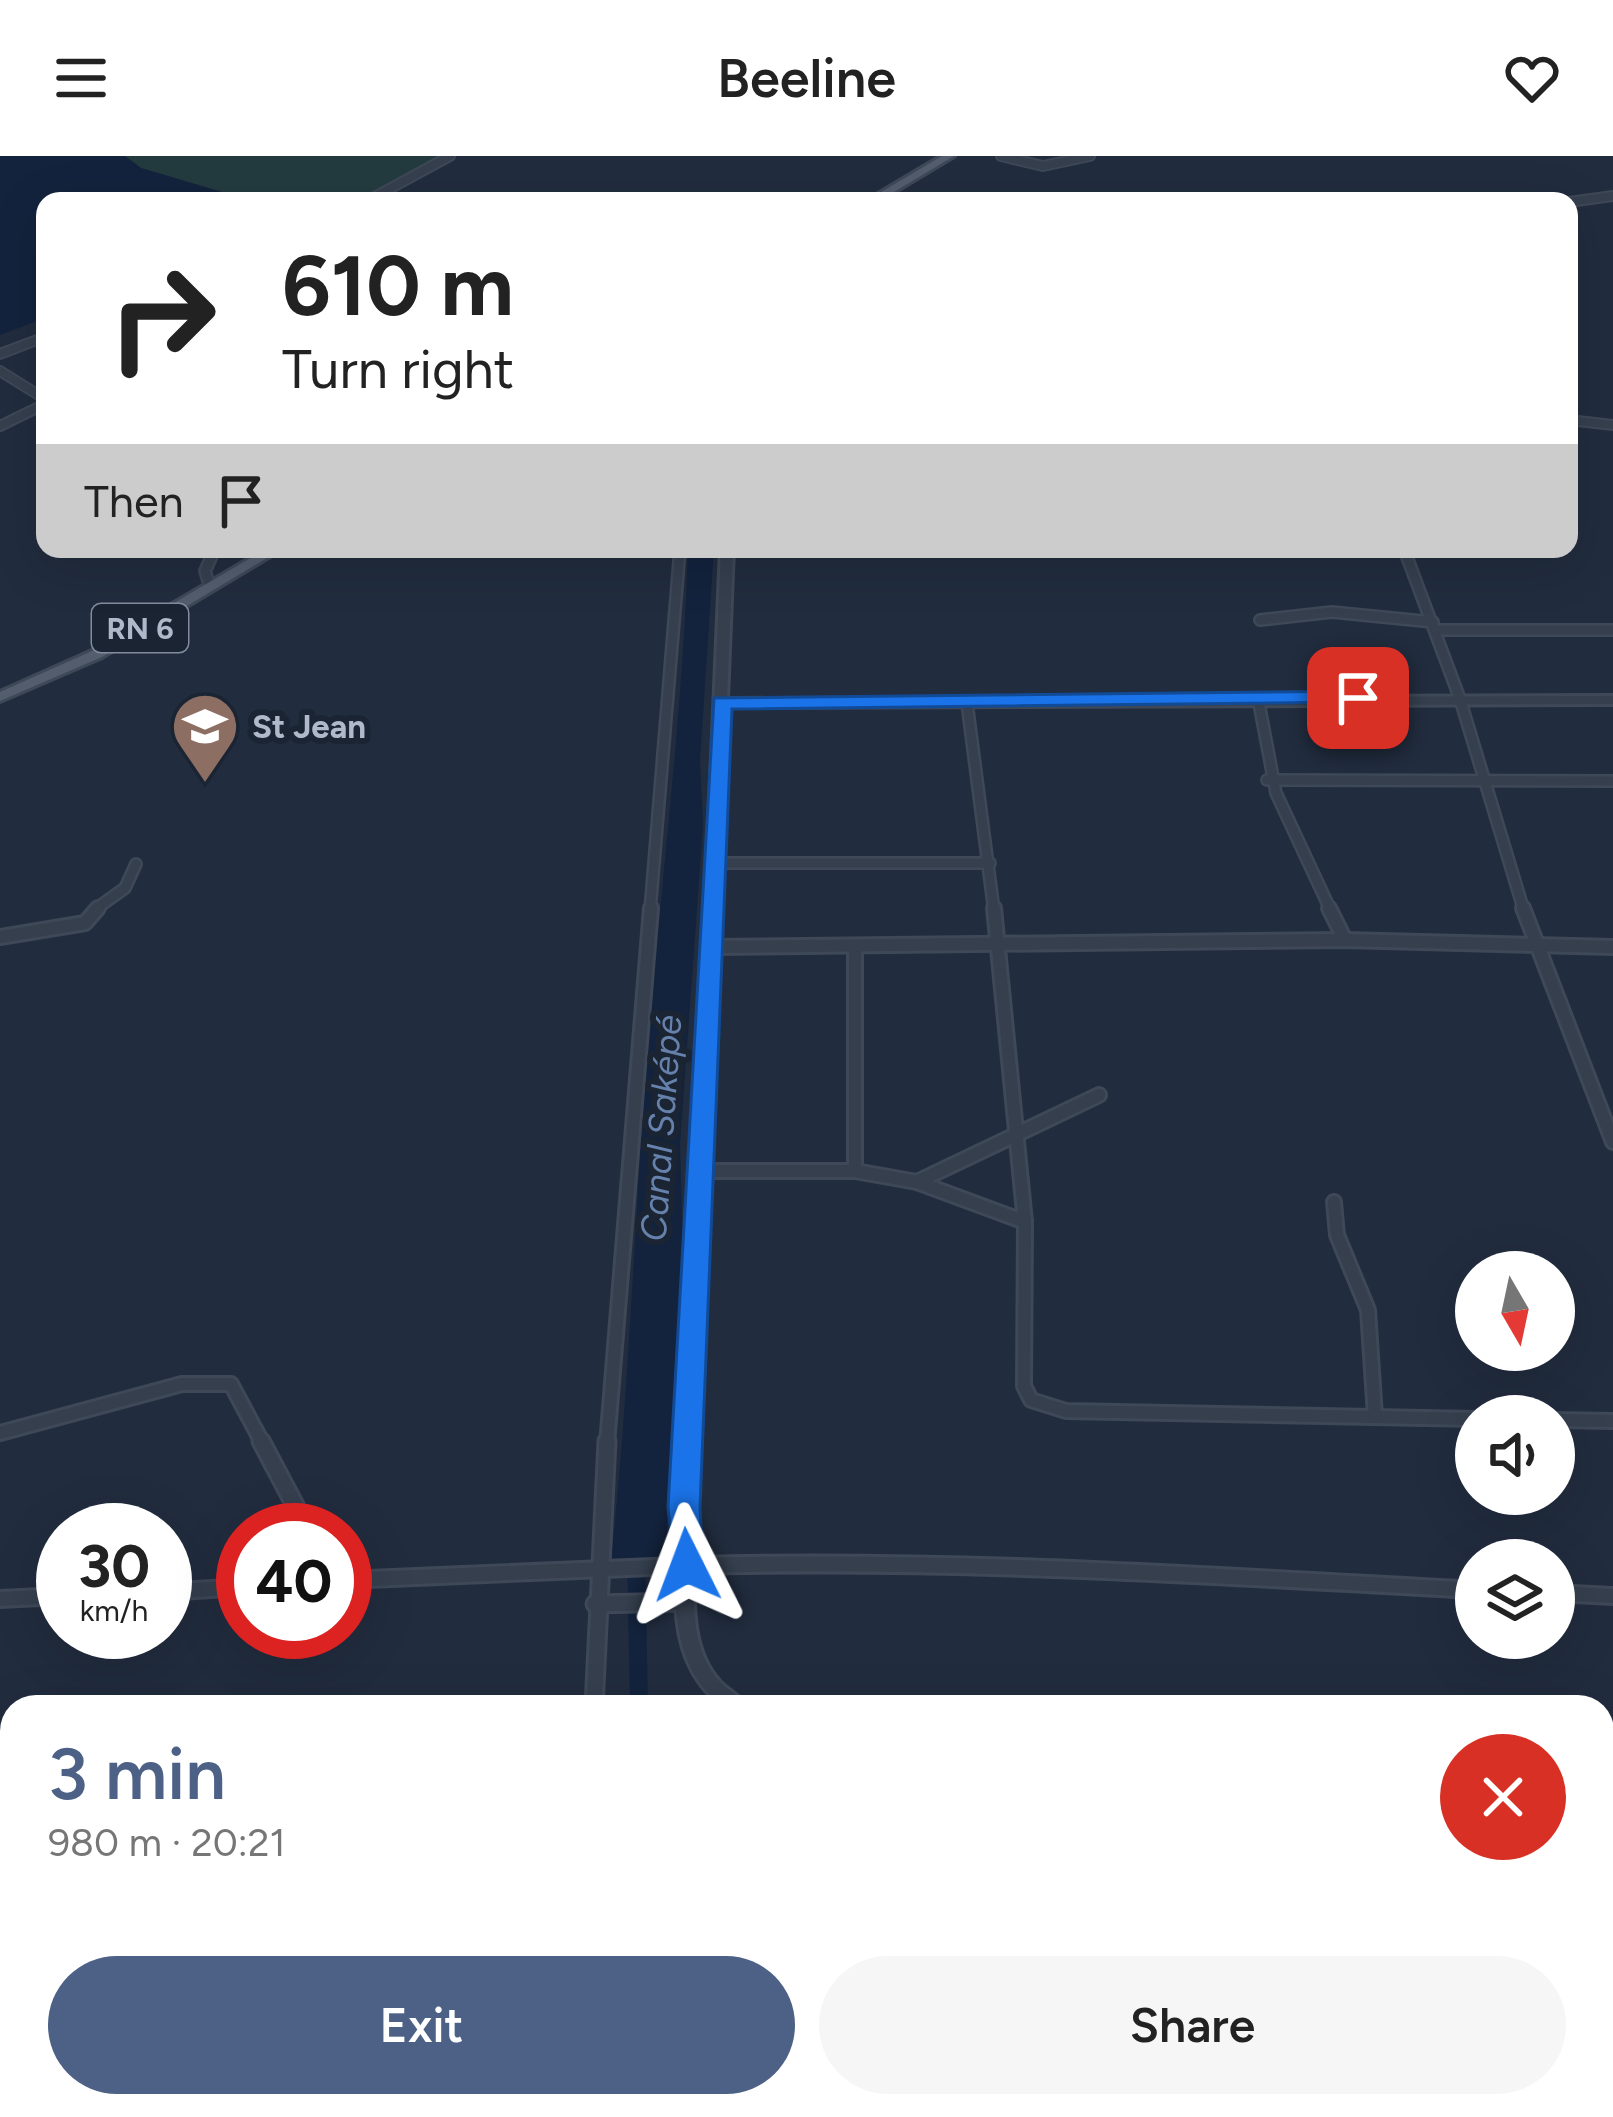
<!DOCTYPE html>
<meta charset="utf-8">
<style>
:root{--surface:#fff;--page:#f6f6f6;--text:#222;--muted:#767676;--accent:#4c6185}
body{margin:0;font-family:Figtree,sans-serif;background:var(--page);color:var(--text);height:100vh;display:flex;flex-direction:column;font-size:45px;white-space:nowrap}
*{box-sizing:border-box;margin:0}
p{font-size:39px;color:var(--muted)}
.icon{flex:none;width:66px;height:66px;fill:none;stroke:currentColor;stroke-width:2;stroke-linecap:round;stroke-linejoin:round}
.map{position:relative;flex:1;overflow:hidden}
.drawer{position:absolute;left:0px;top:1539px;width:1614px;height:423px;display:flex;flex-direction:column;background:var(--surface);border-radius:36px 36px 0 0;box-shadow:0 12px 48px #0002}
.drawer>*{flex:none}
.top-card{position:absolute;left:36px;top:36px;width:1542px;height:366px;border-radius:24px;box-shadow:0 12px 48px #0002;background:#fff;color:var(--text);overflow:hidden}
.needle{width:78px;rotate:171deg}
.controls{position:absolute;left:1455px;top:1095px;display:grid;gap:24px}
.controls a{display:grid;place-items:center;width:120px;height:120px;border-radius:50%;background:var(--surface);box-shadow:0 12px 48px #0002;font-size:60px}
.speed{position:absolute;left:36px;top:1347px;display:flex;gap:24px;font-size:60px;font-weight:700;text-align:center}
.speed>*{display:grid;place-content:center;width:156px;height:156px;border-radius:50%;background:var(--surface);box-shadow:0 12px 48px #0002;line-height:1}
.speed small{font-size:30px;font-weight:400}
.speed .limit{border:18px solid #d22;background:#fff;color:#111}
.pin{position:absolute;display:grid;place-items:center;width:102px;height:102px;color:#fff;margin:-51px;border-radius:24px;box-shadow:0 6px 18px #0006}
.me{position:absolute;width:132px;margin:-66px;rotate:357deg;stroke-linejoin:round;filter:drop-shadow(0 0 9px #0008)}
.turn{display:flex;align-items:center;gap:42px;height:252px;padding:0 48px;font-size:54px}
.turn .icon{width:156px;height:156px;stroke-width:2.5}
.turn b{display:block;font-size:84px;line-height:102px}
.then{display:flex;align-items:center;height:114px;padding:0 48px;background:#0003;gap:24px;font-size:45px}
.round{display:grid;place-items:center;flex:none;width:126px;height:126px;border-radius:63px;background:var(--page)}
.head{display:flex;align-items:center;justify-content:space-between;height:204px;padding:0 48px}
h1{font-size:72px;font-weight:600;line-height:90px;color:var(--accent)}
.primary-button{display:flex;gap:24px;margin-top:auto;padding:24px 48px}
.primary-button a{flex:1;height:138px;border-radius:72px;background:var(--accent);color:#fff;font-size:48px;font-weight:600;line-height:138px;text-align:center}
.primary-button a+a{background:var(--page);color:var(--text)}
header{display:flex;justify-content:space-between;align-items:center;height:156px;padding:0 48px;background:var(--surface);font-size:54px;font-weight:600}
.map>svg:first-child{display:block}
</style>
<header><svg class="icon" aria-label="menu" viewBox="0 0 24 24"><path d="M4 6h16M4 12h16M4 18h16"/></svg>Beeline<svg class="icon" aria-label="heart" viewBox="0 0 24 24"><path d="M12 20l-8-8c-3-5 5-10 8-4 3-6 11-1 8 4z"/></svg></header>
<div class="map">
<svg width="1613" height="1961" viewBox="0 0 1613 1961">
<rect width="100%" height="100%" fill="#212c3e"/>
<path fill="#233b3f" d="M 125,0 L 441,0 L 359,45 L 252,45 L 141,12 Z"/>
<g fill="#13233d">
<path d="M 0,0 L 125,0 L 141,12 L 252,45 L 165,45 L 127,39 L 120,45 L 45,45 L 45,162 L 0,179 Z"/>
<path d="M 688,393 L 714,393 L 700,605 L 703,669 L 680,988 L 684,1129 L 665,1403 L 611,1404 C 631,1219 635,1033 651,848 C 665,696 683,545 688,393 Z"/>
</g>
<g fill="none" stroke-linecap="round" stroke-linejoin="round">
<path stroke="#13233d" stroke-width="6" d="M 1602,1637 L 1613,1643"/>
<path fill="#13233d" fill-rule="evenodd" d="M 636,1391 L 642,1393 L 645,1398 L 648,1551 L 630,1551 L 627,1398 L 630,1393 Z"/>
<rect fill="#13233d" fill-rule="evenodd" x="585" y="1950" width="38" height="11"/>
<defs>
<g id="minor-far3">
<path d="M 1001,0 L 1043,10 L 1090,0"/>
<path d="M 1543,44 L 1551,45"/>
<path d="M 367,45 L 450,0"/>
<path d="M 1569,46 L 1613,40"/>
<path d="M 0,198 L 45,181"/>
<path d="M 0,215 L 45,243"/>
<path d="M 1569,264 L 1613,269"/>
<path d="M 0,270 L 45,248"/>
</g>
<g id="minor-far2">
<path d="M 1404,393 L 1460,543 L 1524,755"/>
<path d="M 210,431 L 205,415 L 215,393"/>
<path d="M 1260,464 L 1332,456 L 1433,466"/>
<path d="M 1436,474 L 1613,474"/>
<path d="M 1258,542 L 1276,637 L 1331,755"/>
<path d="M 967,547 L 994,755"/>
<path d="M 1267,624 L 1613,625"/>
<path d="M 713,707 L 990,707"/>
<path d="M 93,755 L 125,732 L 136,708"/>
<path d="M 650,755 L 680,393"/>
</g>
<g id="minor-far1">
<path d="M 994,752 L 1025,1066 L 1024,1230 L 1031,1244 L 1066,1255 L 1476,1263"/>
<path d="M 1329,752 L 1345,784"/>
<path d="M 1523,752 L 1613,986"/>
<path d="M 0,781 L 85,767 L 98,752"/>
<path d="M 855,790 L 855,1015"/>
<path d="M 710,791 L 1345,784 L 1613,791"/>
<path d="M 698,1015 L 855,1015 L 917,1026 L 1025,1066"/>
<path d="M 917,1026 L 1099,939"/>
<path d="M 1334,1046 L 1337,1079 L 1368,1154 L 1375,1260"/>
<path d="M 1554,1264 L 1613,1265"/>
<path d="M 0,1277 L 182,1228 L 231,1228 L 263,1288"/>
<path d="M 607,1288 L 651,752"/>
</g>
<g id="minor">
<path d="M 261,1285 L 308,1374"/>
<path d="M 595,1448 L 684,1446"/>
<path d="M 594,1551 L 607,1285"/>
<path d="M 1602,1657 L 1613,1662"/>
<path d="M 0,1748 L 12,1748"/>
<path d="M 575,1961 L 577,1950"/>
<path d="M 659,1961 L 660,1950"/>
<path d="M 930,1961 L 931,1950"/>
</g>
<g id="tertiary">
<path d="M 721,393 L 733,393 L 727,543 L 1613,540 L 1613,548 L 727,551 L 695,1402 C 956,1395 1216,1413 1476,1427 L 1476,1441 C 1215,1427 955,1410 694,1417 C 693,1454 693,1497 720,1526 C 729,1535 741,1541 748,1551 L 724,1551 C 680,1519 674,1468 676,1417 L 345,1431 L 345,1417 L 677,1403 Z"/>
<path d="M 243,1424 L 243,1438 L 165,1443 L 165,1429 Z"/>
<path d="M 1554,1430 L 1613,1433 L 1613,1447 L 1554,1444 Z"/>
<path d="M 63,1433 L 63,1447 L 0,1450 L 0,1436 Z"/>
<path d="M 1602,1604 L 1613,1608 L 1613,1626 L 1602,1622 Z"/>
</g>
<g id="primary">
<path d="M 942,0 L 954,0 L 879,45 L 866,45 Z"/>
<path d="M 266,393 L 282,393 L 102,501 L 0,545 L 0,536 L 92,495 Z"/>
</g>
</defs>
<use href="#minor-far3" stroke="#3e4857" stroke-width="12"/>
<use href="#minor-far2" stroke="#3e4857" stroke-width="14"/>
<use href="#minor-far1" stroke="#3e4857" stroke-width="18"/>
<use href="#minor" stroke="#3e4857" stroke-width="21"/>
<use href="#tertiary" stroke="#3e4857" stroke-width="6"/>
<use href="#primary" stroke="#3e4857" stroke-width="6"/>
<use href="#minor-far3" stroke="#353f4e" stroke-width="8"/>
<use href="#minor-far2" stroke="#353f4e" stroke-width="9"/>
<use href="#minor-far1" stroke="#353f4e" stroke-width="12"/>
<use href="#minor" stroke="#353f4e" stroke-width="15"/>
<use href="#tertiary" fill="#353f4e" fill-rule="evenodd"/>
<use href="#primary" fill="#535d6e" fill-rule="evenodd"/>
</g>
<path fill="#1a73e8" stroke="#114b97" stroke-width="3" d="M 1358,535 L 1365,537 L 1365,546 L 732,553 L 700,1351 L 703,1409 L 698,1419 L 675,1419 L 668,1351 L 714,542 Z"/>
<defs>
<symbol id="school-pin" viewBox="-11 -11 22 30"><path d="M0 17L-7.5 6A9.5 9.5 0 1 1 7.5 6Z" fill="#8d6e63" stroke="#1a2433"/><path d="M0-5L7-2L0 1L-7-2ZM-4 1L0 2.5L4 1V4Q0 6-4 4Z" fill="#fff"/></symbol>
</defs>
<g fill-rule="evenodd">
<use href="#school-pin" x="167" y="532" width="76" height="104"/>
</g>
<g text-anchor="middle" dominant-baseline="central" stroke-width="12" stroke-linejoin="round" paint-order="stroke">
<rect fill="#1a2433" stroke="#838c9c" stroke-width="3" x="92" y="448" width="96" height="48" rx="9"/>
<g font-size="30" font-weight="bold" fill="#b0b9c9">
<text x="140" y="472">RN 6</text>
</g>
<g font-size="33" font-weight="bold" fill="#b0b9c9" stroke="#1a2433" text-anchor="start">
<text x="252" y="570">St Jean</text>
</g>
<g font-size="36" font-style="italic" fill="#6682ac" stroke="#1a2433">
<text transform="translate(661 972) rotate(-86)">Canal Saképé</text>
</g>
</g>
</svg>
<div class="controls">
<a><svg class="needle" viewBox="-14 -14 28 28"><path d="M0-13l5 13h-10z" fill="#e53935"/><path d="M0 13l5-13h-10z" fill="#767676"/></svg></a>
<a><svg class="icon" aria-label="sound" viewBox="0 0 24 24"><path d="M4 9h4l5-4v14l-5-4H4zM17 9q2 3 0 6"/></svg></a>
<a><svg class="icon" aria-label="layers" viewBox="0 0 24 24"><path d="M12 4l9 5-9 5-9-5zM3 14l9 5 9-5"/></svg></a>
</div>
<div class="speed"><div>30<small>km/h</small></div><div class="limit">40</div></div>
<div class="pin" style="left:1358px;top:542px;background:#d93025"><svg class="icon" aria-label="arrive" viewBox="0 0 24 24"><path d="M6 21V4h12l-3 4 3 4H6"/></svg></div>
<svg class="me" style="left:687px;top:1409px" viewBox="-20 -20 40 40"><path d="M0-17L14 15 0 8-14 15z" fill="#1a73e8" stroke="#fff" stroke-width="4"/></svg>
<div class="top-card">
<div class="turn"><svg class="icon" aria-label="right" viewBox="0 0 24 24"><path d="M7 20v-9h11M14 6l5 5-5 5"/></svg><div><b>610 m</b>Turn right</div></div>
<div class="then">Then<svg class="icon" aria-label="arrive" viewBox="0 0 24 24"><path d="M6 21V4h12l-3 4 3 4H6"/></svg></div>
</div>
<section class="drawer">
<div class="head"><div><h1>3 min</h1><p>980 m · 20:21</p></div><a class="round" style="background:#d93025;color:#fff"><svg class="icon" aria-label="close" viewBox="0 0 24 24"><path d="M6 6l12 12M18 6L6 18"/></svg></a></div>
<div class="primary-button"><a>Exit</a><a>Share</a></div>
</section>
</div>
